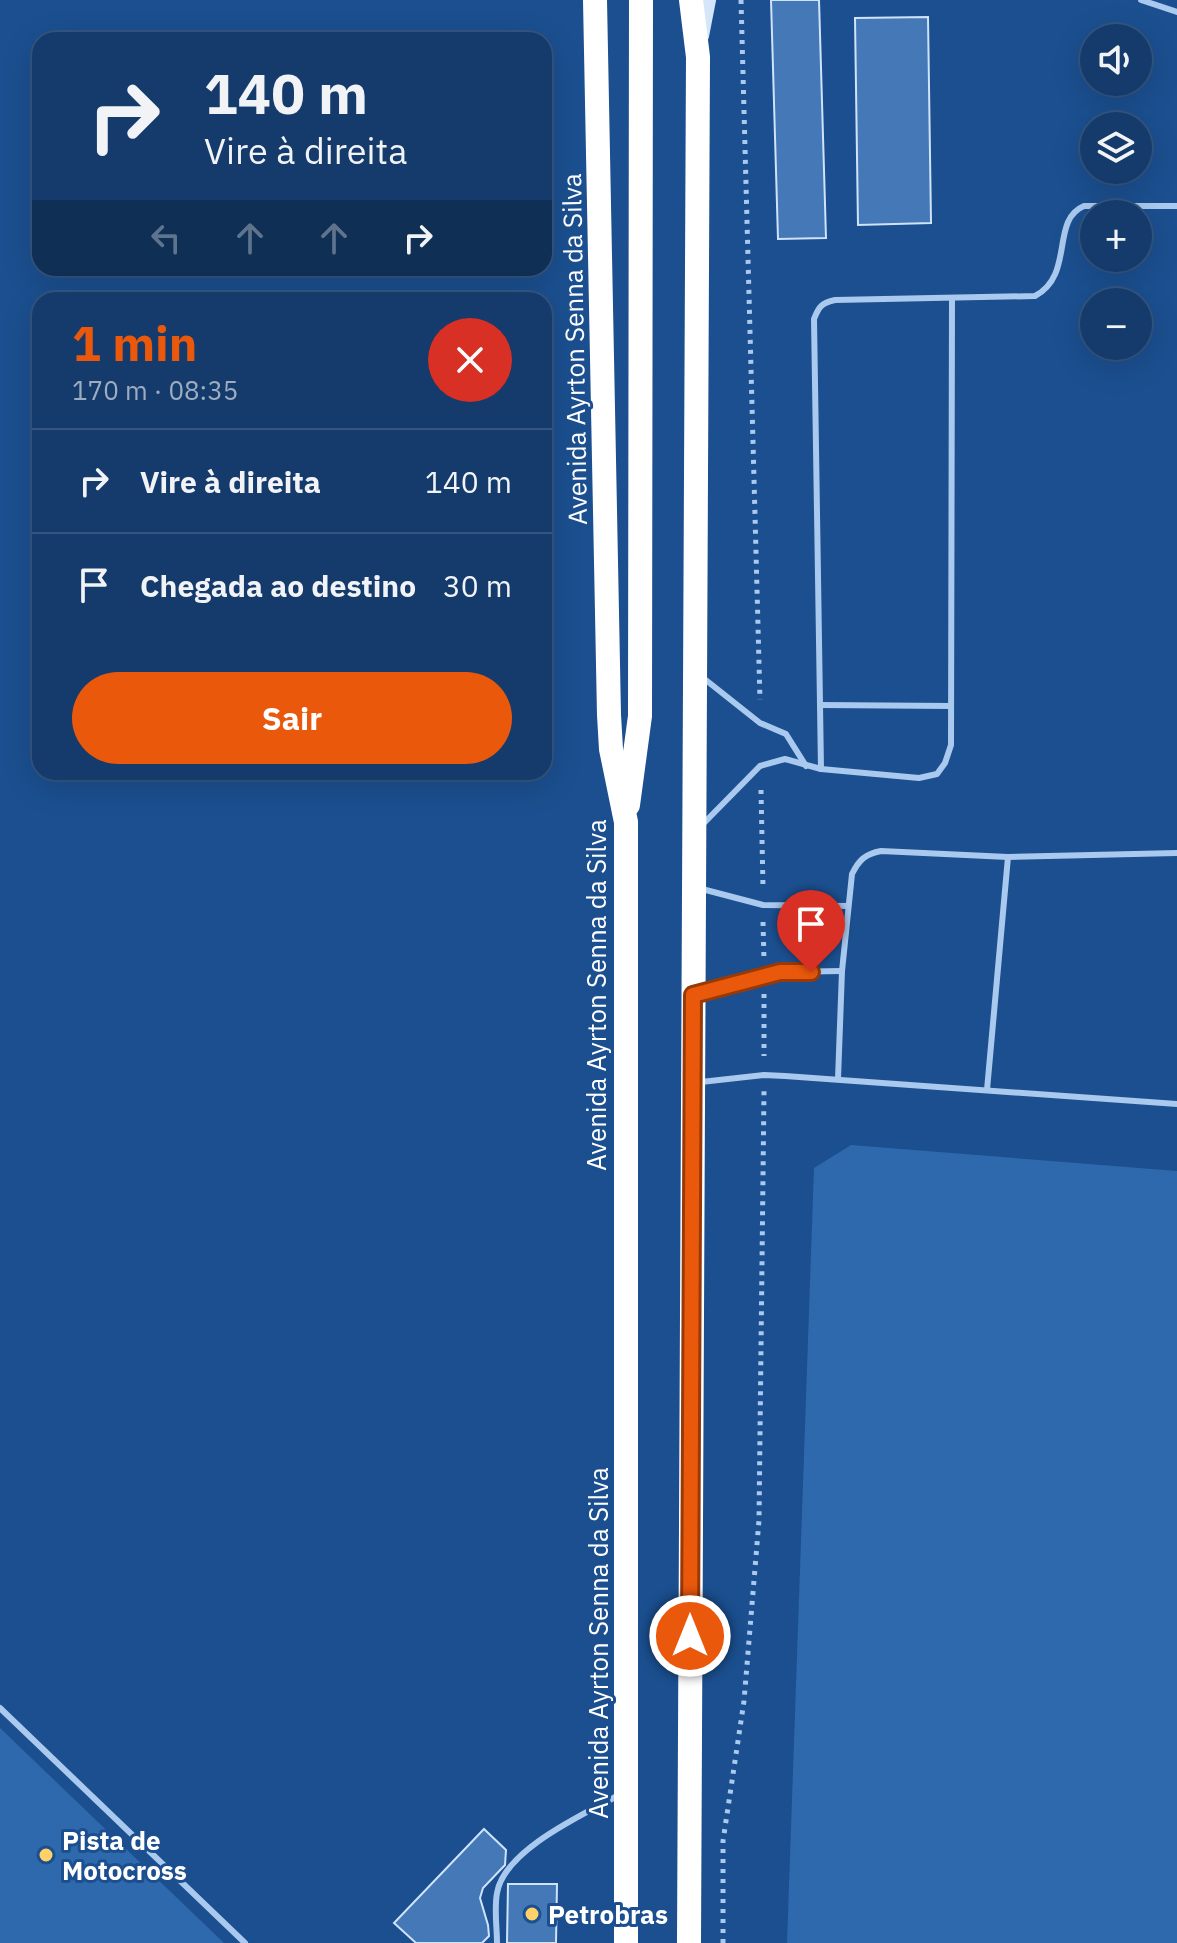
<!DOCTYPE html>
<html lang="pt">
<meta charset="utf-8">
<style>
:root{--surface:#143b6b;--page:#214673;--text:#f1f3f6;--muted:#9dadc1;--line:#33557e;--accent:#ea580c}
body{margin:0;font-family:"IBM Plex Sans",sans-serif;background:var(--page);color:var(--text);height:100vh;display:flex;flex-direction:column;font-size:30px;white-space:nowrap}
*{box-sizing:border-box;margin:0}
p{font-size:26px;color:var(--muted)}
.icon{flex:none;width:44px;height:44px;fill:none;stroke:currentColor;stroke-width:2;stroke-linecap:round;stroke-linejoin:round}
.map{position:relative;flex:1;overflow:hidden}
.panel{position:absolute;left:32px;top:292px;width:520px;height:488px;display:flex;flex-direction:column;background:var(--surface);border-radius:24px;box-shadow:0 8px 32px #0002,0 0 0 2px var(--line)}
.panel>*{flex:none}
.hud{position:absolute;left:32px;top:32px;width:520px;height:244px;border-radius:24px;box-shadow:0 8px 32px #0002,0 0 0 2px var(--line);background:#143b6b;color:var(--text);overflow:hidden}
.buttons{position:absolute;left:1080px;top:24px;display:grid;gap:16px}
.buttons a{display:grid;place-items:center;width:72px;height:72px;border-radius:50%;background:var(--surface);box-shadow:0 8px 32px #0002,0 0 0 2px var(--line);font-size:40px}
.pin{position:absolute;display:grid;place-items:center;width:68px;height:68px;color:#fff;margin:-82px -34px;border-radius:50% 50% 50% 0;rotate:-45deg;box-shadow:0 0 8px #0007}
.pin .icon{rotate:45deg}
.me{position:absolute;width:88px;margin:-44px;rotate:0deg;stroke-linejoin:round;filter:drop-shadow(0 0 6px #0008)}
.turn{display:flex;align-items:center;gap:28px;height:168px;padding:0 40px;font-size:36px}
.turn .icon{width:104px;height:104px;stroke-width:2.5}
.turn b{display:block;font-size:56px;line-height:68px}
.lanes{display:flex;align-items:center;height:76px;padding:0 40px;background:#0003;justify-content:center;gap:40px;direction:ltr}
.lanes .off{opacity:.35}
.round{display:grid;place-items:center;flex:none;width:84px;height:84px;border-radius:42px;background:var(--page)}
.summary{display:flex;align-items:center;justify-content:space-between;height:136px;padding:0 40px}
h1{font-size:48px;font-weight:700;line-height:60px;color:var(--accent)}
.primary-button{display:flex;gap:16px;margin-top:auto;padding:16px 40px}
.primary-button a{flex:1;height:92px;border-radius:48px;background:var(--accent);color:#fff;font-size:32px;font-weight:700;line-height:92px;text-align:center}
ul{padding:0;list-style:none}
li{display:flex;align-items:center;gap:24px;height:104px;padding:0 40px;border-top:2px solid var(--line)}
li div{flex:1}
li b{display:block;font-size:30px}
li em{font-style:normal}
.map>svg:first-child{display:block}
</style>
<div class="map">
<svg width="1177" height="1943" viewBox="0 0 1177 1943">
<rect width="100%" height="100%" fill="#1b4f8f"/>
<g fill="#2e69ad">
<path d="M 851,1145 L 1177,1171 L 1177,1943 L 787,1943 L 814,1168 Z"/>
<path d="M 0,1728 L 224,1943 L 0,1943 Z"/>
</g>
<g fill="#4478b7" stroke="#cfe3fa" stroke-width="2">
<path d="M 771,0 L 819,0 L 826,238 L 778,239 Z"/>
<path d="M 928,17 L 931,223 L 858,225 L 855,18 Z"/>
<path d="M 484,1829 L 506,1850 L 505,1865 L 483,1888 L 480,1898 L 488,1925 L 489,1936 L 482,1943 L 416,1943 L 394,1923 Z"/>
<path d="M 508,1884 L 557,1884 L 556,1943 L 507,1943 Z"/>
</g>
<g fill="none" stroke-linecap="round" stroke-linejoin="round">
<g stroke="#a9c9ee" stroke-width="5" stroke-dasharray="4 6" stroke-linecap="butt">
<path d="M 741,0 L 760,700"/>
<path d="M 761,790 L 763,888"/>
<path d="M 763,922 L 764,960"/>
<path d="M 764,994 L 764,1056"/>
<path d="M 723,1943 L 723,1841 L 744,1701 L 759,1520 L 764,1090"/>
</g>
<g stroke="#a9c9ee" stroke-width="6">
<path d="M 1141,0 L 1177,12"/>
<path d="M 702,677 L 760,723 L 786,734 L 806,766"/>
<path d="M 820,705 L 951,706"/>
<path d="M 821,769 L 814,319 C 819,306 822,303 835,300 L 1035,296 C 1075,275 1050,220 1084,206 L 1177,206"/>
<path d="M 702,825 L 760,766 L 785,759 L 821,769 L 919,778 L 937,774 L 945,763 L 951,745 L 952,298"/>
<path d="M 702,889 L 763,905 L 848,906"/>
<path d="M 700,993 L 780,972 L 842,971"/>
<path d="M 838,1079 L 842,971 L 852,874 C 859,860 865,854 881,851 L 1008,857"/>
<path d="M 701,1082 L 764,1075 L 785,1076 L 1177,1104"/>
<path d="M 987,1090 L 1008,857 L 1177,853"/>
<path d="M 0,1708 L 245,1943"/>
<path d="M 497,1943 C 497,1927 494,1909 497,1893 C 504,1850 584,1814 619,1795"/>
</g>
<path stroke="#d6e6fa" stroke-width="16" d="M 701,36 L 708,0"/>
<g stroke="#fff" stroke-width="24">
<path d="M 595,0 L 609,715 L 611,749 L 626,822 L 626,1943"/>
<path d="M 628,805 L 640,716 L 641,0"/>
<path d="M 689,1943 L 698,57 L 691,0"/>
</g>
</g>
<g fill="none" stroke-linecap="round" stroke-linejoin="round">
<defs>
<path id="route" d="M 690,1636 L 693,995 L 780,972 L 811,972"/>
</defs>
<use href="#route" stroke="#983908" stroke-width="20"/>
<use href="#route" stroke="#ea580c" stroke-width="14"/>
</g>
<g fill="#ffd166" stroke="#1b4f8f" stroke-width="3">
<circle cx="46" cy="1855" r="8"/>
<circle cx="532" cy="1914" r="8"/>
</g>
<g text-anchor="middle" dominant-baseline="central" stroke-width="6" stroke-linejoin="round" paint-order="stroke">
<g font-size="26" fill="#fff" stroke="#1b4f8f">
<text transform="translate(574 349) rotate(-91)">Avenida Ayrton Senna da Silva</text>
<text transform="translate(596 995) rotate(-90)">Avenida Ayrton Senna da Silva</text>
<text transform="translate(598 1643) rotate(-90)">Avenida Ayrton Senna da Silva</text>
</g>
<g font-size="26" font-weight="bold" fill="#fff" stroke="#1b4f8f" text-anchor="start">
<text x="62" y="1840">Pista de<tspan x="62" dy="30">Motocross</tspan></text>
<text x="548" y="1914">Petrobras</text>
</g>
</g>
</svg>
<div class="buttons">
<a><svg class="icon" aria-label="sound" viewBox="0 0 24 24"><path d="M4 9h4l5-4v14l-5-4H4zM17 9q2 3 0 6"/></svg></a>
<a><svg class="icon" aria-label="layers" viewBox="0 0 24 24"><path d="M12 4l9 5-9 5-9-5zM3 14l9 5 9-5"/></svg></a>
<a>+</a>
<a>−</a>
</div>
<div class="pin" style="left:811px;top:972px;background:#d93025"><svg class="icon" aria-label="arrive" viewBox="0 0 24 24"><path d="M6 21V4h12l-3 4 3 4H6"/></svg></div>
<svg class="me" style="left:690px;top:1636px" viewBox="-20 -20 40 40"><circle r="17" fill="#ea580c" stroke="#fff" stroke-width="3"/><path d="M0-11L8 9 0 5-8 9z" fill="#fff"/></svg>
<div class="hud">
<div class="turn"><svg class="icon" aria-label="right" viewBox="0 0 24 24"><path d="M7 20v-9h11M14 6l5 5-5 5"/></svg><div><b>140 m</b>Vire à direita</div></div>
<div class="lanes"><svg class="icon off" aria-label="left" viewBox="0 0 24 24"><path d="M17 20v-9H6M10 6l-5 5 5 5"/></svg><svg class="icon off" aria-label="ahead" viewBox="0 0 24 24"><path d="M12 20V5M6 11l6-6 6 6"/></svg><svg class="icon off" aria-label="ahead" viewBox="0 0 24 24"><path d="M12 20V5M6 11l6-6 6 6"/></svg><svg class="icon" aria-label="right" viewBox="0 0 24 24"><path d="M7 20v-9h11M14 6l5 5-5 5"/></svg></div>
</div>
<section class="panel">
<div class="summary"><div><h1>1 min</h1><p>170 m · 08:35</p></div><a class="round" style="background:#d93025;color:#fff"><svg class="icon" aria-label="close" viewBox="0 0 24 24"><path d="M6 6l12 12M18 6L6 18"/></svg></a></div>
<ul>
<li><svg class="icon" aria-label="right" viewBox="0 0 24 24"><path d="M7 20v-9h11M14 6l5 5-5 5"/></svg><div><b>Vire à direita</b></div><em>140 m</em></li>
<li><svg class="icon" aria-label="arrive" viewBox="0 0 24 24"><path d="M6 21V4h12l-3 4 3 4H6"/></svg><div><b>Chegada ao destino</b></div><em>30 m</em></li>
</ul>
<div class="primary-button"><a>Sair</a></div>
</section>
</div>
